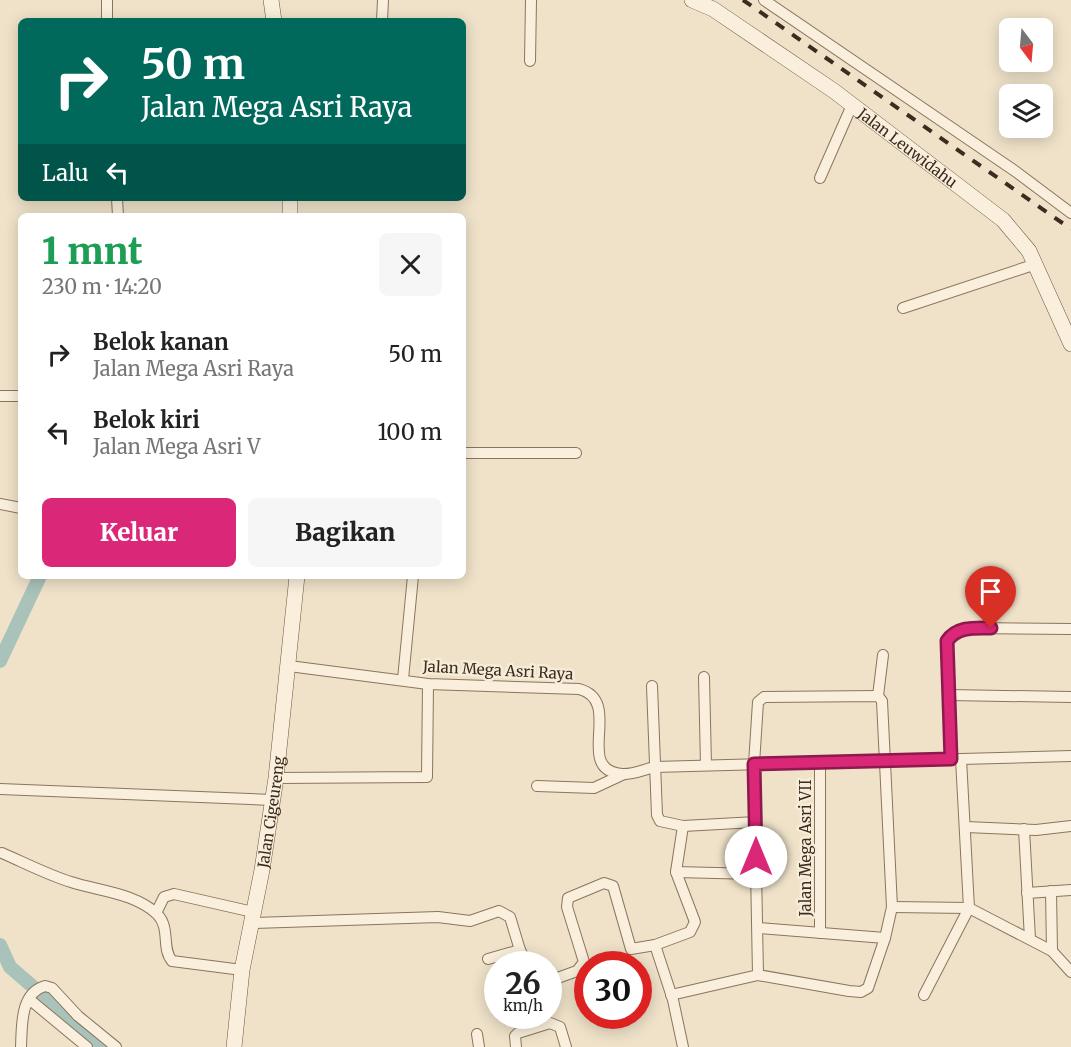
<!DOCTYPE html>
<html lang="id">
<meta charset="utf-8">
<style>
:root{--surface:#fff;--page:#f6f6f6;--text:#222;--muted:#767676;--accent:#db2777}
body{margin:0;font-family:Merriweather,serif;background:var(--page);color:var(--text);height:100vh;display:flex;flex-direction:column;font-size:22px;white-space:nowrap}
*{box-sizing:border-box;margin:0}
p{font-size:20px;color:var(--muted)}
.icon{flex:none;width:33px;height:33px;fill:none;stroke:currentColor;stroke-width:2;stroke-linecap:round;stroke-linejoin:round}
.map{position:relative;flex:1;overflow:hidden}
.drawer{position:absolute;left:18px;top:213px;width:448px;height:366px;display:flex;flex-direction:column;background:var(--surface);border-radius:9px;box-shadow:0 3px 15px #0003}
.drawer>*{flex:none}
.guide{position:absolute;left:18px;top:18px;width:448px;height:183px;border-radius:9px;box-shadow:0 3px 15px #0003;background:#00695c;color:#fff;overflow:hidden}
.needle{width:39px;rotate:164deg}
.fabs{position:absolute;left:999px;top:18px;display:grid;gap:12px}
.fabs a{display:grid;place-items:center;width:54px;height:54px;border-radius:9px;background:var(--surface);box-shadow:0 3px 15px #0003;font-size:30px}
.speed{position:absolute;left:484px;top:951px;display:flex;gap:12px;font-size:30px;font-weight:700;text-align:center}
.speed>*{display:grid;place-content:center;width:78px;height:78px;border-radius:50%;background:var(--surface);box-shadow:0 3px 15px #0003;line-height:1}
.speed small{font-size:15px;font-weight:400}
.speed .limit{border:9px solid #d22;background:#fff;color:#111}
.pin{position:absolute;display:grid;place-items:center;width:51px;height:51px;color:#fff;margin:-62px -26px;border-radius:50% 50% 50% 0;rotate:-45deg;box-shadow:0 0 6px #0007}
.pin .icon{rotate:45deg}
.me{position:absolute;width:66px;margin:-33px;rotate:0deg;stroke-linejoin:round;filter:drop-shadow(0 0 4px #0008)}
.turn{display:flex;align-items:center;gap:21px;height:126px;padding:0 24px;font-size:27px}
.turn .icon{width:78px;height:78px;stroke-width:2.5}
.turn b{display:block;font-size:42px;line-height:51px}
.then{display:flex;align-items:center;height:57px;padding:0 24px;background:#0003;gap:12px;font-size:22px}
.round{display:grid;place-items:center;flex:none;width:63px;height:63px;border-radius:9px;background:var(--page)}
.overview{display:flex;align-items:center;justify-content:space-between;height:102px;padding:0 24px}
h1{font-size:36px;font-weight:800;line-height:45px;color:#1e9e55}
.primary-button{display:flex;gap:12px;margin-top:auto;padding:12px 24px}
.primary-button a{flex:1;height:69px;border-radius:9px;background:var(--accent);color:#fff;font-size:24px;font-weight:800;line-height:69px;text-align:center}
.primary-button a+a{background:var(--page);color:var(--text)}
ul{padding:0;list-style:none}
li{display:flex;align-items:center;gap:18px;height:78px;padding:0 24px}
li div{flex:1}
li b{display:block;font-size:22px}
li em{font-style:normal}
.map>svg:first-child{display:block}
</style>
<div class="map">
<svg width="1071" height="1047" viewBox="0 0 1071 1047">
<rect width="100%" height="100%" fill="#efe2c9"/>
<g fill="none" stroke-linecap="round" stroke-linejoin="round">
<g stroke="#a9c3ba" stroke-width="14">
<path d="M 0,661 L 40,576"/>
<path d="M 0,945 L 10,967 L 103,1047"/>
</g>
<defs>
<g id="street">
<path d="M 764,0 L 1015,171 L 1071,213"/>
<path d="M 107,21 L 107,0"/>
<path d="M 382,21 L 383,0"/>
<path d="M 530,61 L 531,0"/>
<path d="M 820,178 L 852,105"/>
<path d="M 117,198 L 118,216"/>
<path d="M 903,308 L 1036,264"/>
<path d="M 0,396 L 21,396"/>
<path d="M 464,453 L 576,453"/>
<path d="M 0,504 L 21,508"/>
<path d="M 289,666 L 428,684 L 579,689 C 625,701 572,770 622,774 C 632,775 645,769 655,767 L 1071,756"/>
<path d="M 704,677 L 706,765"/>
<path d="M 403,679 L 413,576"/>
<path d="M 652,686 L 657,815 L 660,821 L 683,826 L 756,822"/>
<path d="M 949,695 L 1071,697"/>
<path d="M 878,696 L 883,655"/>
<path d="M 951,759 L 947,641 L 951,635 L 971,628 L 1071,629"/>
<path d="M 276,778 L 427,777 L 428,684"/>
<path d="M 537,786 L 594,788 L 624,774"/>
<path d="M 0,789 L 272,800"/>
<path d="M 683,826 L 676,872 L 756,874"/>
<path d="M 966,827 L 1036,830 L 1071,826"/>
<path d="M 1024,829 L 1030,939"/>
<path d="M 2,853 C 25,863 48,875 71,882 C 99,891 135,893 157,914 C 171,928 161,948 172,961 L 242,970"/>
<path d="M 1051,891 L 1052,951"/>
<path d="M 1027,893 L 1071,890"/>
<path d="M 892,907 L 969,908 L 1052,951 L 1071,972"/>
<path d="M 156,913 L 164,897 L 174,894 L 253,912"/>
<path d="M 252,923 L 438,917 L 470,921 L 499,911 L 510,917 L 520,950"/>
<path d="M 758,928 L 885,938"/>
<path d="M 820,933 L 820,762"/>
<path d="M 655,945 L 673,1000 L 683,1047"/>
<path d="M 488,959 L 520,950 L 527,964"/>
<path d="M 549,981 L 577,971 L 584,962 L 567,907 L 568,898 L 604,883 L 613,886 L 631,949 L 655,945 L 690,932 L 695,922 L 676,872"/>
<path d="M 671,995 L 758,975 L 849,991 L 861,992 L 868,988 L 885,938 L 892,907 L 882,701 L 878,696 L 764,697 L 758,702 L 754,764 L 758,975"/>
<path d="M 924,995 L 969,908 L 961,759"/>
<path d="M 29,999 L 87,1047"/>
<path d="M 477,1034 L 479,1047"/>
<path d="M 21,1047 C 22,1026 20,993 45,986 L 52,988 L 78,1016 L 116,1047"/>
<path d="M 516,1047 L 515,1036 L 518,1033 L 550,1023 L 560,1027 L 566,1047"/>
</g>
<g id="secondary">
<path d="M 271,0 L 274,21"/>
<path id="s1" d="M 692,0 L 713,9 L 834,91 L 1003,220 L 1029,251 L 1071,344"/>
<path d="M 290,198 L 290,216"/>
<path id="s2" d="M 234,1047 L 242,970 L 262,870 L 276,778 L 297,576"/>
</g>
</defs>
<use href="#street" stroke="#8c745d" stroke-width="12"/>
<use href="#secondary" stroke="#6e5540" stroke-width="16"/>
<use href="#street" stroke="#f9efdc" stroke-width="10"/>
<use href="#secondary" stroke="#f9efdc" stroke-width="15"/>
<path stroke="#3c2c20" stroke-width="4" stroke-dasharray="10 10" stroke-linecap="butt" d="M 743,0 L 1071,229"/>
</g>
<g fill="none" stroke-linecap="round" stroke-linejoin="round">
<defs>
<path id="route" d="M 756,857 L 754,764 L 951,759 L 947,641 C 957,626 975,628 991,628"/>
</defs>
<use href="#route" stroke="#8e194d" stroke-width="15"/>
<use href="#route" stroke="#db2777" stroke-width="10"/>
</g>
<g text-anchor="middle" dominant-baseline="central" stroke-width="5" stroke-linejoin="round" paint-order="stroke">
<g font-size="15" fill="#3c2c20" stroke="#f6ecd8">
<text stroke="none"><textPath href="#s1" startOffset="262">Jalan Leuwidahu</textPath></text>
<text transform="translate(498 670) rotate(3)">Jalan Mega Asri Raya</text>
<text stroke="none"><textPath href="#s2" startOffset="238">Jalan Cigeureng</textPath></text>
<text transform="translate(805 848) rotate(-90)">Jalan Mega Asri VII</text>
</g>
</g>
</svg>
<div class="fabs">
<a><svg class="needle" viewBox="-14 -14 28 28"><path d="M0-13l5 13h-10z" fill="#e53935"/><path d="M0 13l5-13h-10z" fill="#767676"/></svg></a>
<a><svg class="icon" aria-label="layers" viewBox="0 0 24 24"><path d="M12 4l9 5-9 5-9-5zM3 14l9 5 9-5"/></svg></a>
</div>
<div class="speed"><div>26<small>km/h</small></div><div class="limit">30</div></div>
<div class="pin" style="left:991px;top:628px;background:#d93025"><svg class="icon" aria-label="arrive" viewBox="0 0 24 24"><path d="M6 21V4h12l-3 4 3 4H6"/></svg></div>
<svg class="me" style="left:756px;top:857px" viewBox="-20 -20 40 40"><circle r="19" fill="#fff"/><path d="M0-13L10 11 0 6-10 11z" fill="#db2777"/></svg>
<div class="guide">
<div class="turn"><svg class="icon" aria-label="right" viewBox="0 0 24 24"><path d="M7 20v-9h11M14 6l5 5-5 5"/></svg><div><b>50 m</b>Jalan Mega Asri Raya</div></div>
<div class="then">Lalu<svg class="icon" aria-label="left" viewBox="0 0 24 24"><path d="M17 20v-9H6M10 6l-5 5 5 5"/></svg></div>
</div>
<section class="drawer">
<div class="overview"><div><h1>1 mnt</h1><p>230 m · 14:20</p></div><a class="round"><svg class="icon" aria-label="close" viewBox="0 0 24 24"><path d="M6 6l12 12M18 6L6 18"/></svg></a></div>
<ul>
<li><svg class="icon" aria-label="right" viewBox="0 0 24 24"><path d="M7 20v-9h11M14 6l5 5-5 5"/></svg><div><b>Belok kanan</b><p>Jalan Mega Asri Raya</p></div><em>50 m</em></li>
<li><svg class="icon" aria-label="left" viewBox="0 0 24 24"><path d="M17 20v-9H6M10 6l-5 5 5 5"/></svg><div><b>Belok kiri</b><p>Jalan Mega Asri V</p></div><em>100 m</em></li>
</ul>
<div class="primary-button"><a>Keluar</a><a>Bagikan</a></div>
</section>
</div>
